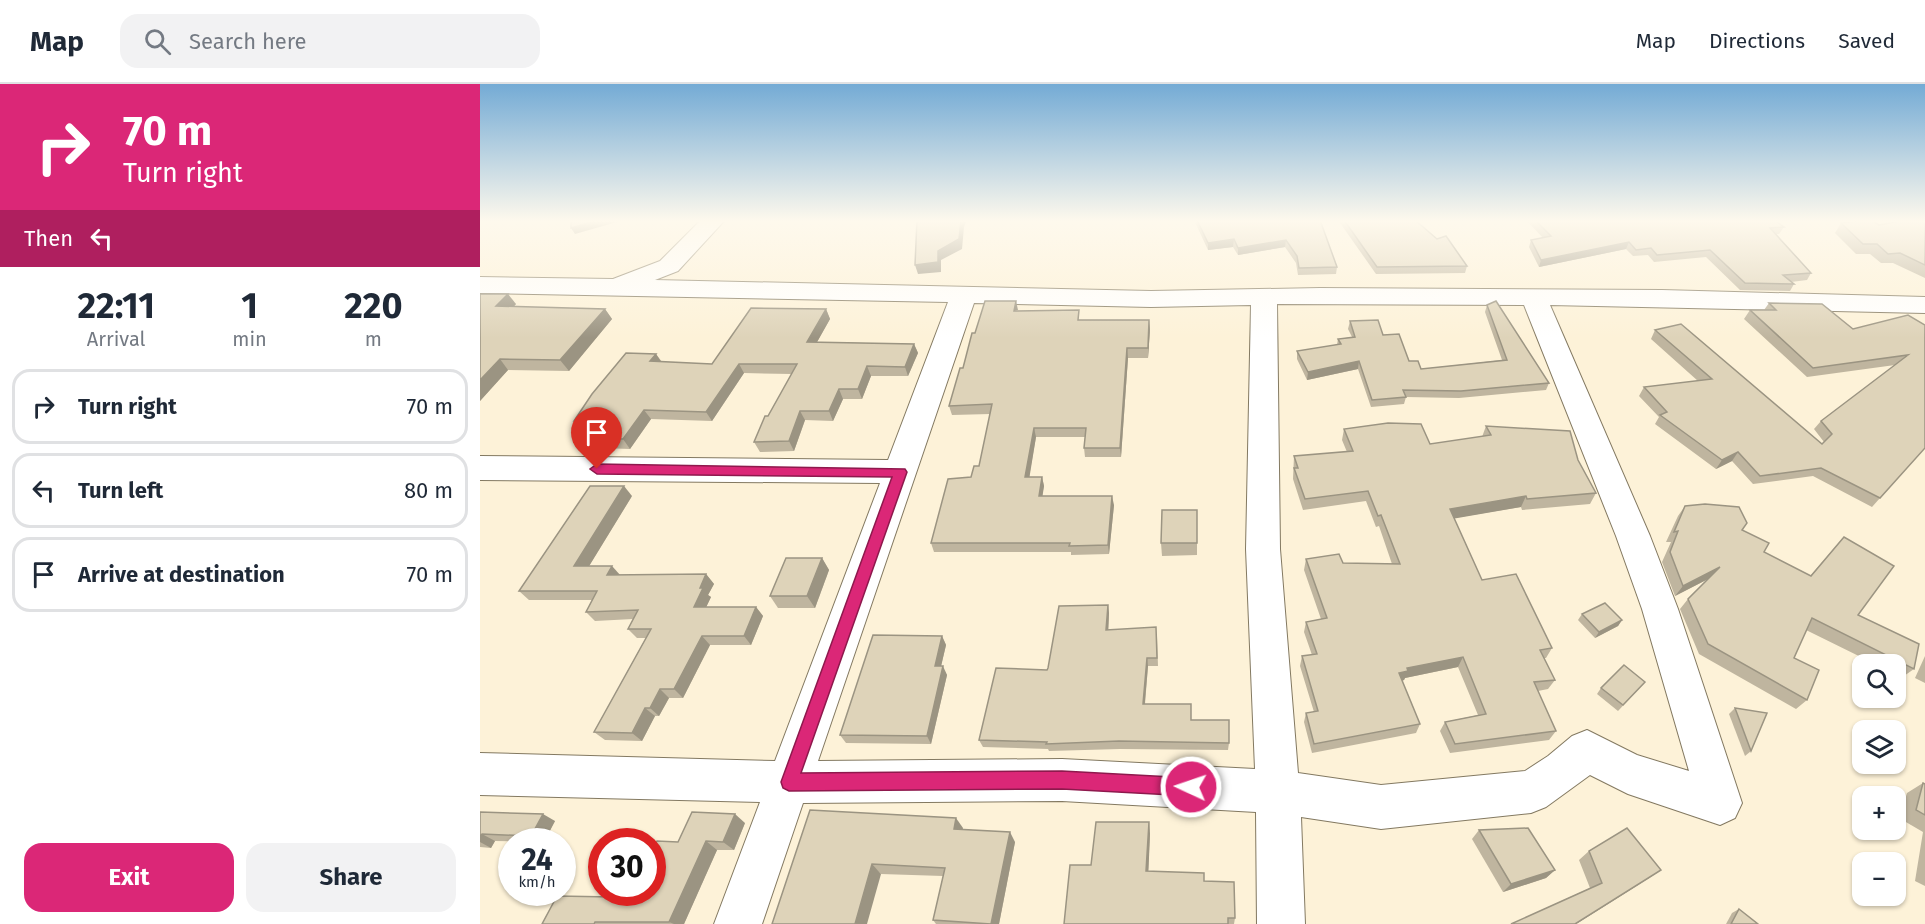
<!DOCTYPE html>
<meta charset="utf-8">
<style>
:root{--surface:#fff;--page:#f2f2f3;--text:#1f2937;--muted:#747a83;--line:#e0e1e3;--accent:#db2777}
body{margin:0;font-family:"Fira Sans",sans-serif;background:var(--page);color:var(--text);height:100vh;display:flex;flex-direction:column;font-size:22px;white-space:nowrap}
*{box-sizing:border-box;margin:0}
p{font-size:20px;color:var(--muted)}
.icon{flex:none;width:33px;height:33px;fill:none;stroke:currentColor;stroke-width:2;stroke-linecap:round;stroke-linejoin:round}
.map{position:relative;flex:1;overflow:hidden}
.details{display:flex;flex-direction:column;background:var(--surface);width:480px}
.details>*{flex:none}
.banner{background:#db2777;color:#fff;overflow:hidden}
.controls{position:absolute;left:1372px;top:570px;display:grid;gap:12px}
.controls a{display:grid;place-items:center;width:54px;height:54px;border-radius:12px;background:var(--surface);box-shadow:0 2px 4px #0004;font-size:30px}
.speed{position:absolute;left:18px;top:744px;display:flex;gap:12px;font-size:30px;font-weight:700;text-align:center}
.speed>*{display:grid;place-content:center;width:78px;height:78px;border-radius:50%;background:var(--surface);box-shadow:0 2px 4px #0004;line-height:1}
.speed small{font-size:15px;font-weight:400}
.speed .limit{border:9px solid #d22;background:#fff;color:#111}
.pin{position:absolute;display:grid;place-items:center;width:51px;height:51px;color:#fff;margin:-62px -26px;border-radius:50% 50% 50% 0;rotate:-45deg;box-shadow:0 0 6px #0007}
.pin .icon{rotate:45deg}
.me{position:absolute;width:66px;margin:-33px;rotate:273deg;stroke-linejoin:round;filter:drop-shadow(0 0 4px #0008)}
.turn{display:flex;align-items:center;gap:21px;height:126px;padding:0 24px;font-size:27px}
.turn .icon{width:78px;height:78px;stroke-width:2.5}
.turn b{display:block;font-size:42px;line-height:51px}
.then{display:flex;align-items:center;height:57px;padding:0 24px;background:#0003;gap:12px;font-size:22px}
.eta{display:flex;justify-content:space-evenly;align-items:center;height:102px;text-align:center}
.eta b{font-size:36px;font-weight:700;line-height:42px}
.action{display:flex;gap:12px;margin-top:auto;padding:12px 24px}
.action a{flex:1;height:69px;border-radius:18px;background:var(--accent);color:#fff;font-size:24px;font-weight:700;line-height:69px;text-align:center}
.action a+a{background:var(--page);color:var(--text)}
ul{padding:0;list-style:none}
li{display:flex;align-items:center;gap:18px;height:75px;margin:0 12px 9px;padding:0 12px;border:3px solid var(--line);border-radius:18px}
li div{flex:1}
li b{display:block;font-size:22px}
li em{font-style:normal}
header{display:flex;align-items:center;gap:36px;box-sizing:border-box;height:84px;padding:0 30px;background:var(--surface);border-bottom:2px solid var(--line)}
header strong{font-size:28px}
nav{display:flex;gap:33px;margin-inline-start:auto;font-size:21px}
.search{width:420px;height:54px;background:var(--page);display:flex;align-items:center;gap:15px;box-sizing:border-box;padding:0 21px;border-radius:18px;color:var(--muted);font-size:22px}
main{display:flex;flex:1;min-height:0}
.map>svg:first-child{display:block}
</style>
<header>
<strong>Map</strong>
<div class="search"><svg class="icon" aria-label="search" viewBox="0 0 24 24"><circle cx="10" cy="10" r="6"/><path d="M15 15l6 6"/></svg>Search here</div>
<nav><a>Map</a><a>Directions</a><a>Saved</a></nav>
</header>
<main>
<section class="details">
<div class="banner">
<div class="turn"><svg class="icon" aria-label="right" viewBox="0 0 24 24"><path d="M7 20v-9h11M14 6l5 5-5 5"/></svg><div><b>70 m</b>Turn right</div></div>
<div class="then">Then<svg class="icon" aria-label="left" viewBox="0 0 24 24"><path d="M17 20v-9H6M10 6l-5 5 5 5"/></svg></div>
</div>
<div class="eta">
<div><b>22:11</b><p>Arrival</p></div>
<div><b>1</b><p>min</p></div>
<div><b>220</b><p>m</p></div>
</div>
<ul>
<li><svg class="icon" aria-label="right" viewBox="0 0 24 24"><path d="M7 20v-9h11M14 6l5 5-5 5"/></svg><div><b>Turn right</b></div><em>70 m</em></li>
<li><svg class="icon" aria-label="left" viewBox="0 0 24 24"><path d="M17 20v-9H6M10 6l-5 5 5 5"/></svg><div><b>Turn left</b></div><em>80 m</em></li>
<li><svg class="icon" aria-label="arrive" viewBox="0 0 24 24"><path d="M6 21V4h12l-3 4 3 4H6"/></svg><div><b>Arrive at destination</b></div><em>70 m</em></li>
</ul>
<div class="action"><a>Exit</a><a>Share</a></div>
</section>
<div class="map">
<svg width="1445" height="840" viewBox="0 0 1445 840">
<rect width="100%" height="100%" fill="#fdf2d8"/>
<g fill="none" stroke-linecap="round" stroke-linejoin="round">
<defs>
<path id="minor" d="M 221,136 L 245,136 L 198,187 L 175,196 L 671,207 L 840,204 L 1182,206 L 1445,213 L 1445,229 L 1070,221 L 1170,452 L 1198,525 L 1262,719 L 1255,734 L 1240,741 L 1148,710 L 1110,691 L 1066,723 L 1051,729 L 901,745 L 821,733 L 825,840 L 777,840 L 776,728 L 582,717 L 323,719 L 282,840 L 234,840 L 280,718 L 0,711 L 0,669 L 295,677 L 400,399 L 0,396 L 0,372 L 408,376 L 468,218 L 0,209 L 0,193 L 133,195 L 180,177 ZM 494,219 L 671,223 L 771,221 L 766,465 L 775,685 L 582,675 L 338,677 ZM 797,220 L 1044,221 L 1136,452 L 1162,525 L 1209,687 L 1157,671 L 1107,646 L 1092,652 L 1068,672 L 1045,687 L 901,701 L 818,689 L 800,465 Z"/>
</defs>
<use href="#minor" stroke="#837961" stroke-width="2"/>
<use href="#minor" fill="#fff" fill-rule="evenodd"/>
</g>
<g fill="#bfb59f">
<path d="M 714,136 L 840,136 L 857,183 L 856,190 L 818,191 L 816,179 L 805,163 L 758,171 L 753,163 L 728,166 Z"/>
<path d="M 858,136 L 935,136 L 987,182 L 985,189 L 896,190 Z"/>
<path d="M 1046,136 L 1294,136 L 1304,143 L 1299,150 L 1296,150 L 1331,189 L 1327,196 L 1311,198 L 1314,200 L 1310,207 L 1260,206 L 1226,173 L 1174,178 L 1168,171 L 1153,172 L 1146,165 L 1059,183 L 1049,163 L 1051,156 L 1063,154 Z"/>
<path d="M 1445,136 L 1445,194 L 1413,179 L 1401,179 L 1390,170 L 1376,170 L 1355,149 L 1361,139 L 1399,141 Z"/>
<path d="M 0,210 L 36,220 L 33,223 L 125,225 L 132,235 L 89,287 L 28,286 L 0,317 Z"/>
<path d="M 1289,219 L 1373,245 L 1445,241 L 1400,414 L 1392,423 L 1333,392 L 1273,400 L 1252,377 L 1236,385 L 1175,340 L 1179,333 L 1159,312 L 1164,303 L 1218,297 L 1171,255 L 1175,246 L 1342,360 L 1344,358 L 1334,345 L 1341,337 L 1415,281 L 1327,293 L 1264,235 L 1270,226 L 1284,226 Z"/>
<path d="M 1007,221 L 1069,299 L 1066,306 L 979,314 L 926,313 L 924,320 L 891,323 L 878,285 L 827,296 L 817,275 L 817,267 L 857,261 L 858,255 L 872,253 L 868,245 L 870,237 L 903,251 L 929,277 L 941,285 L 1022,276 L 1005,228 Z"/>
<path d="M 346,225 L 350,235 L 337,258 L 434,260 L 438,269 L 428,292 L 391,292 L 382,315 L 363,315 L 353,337 L 325,336 L 314,367 L 280,368 L 274,358 L 312,290 L 264,289 L 232,337 L 171,335 L 150,365 L 121,364 L 114,355 L 121,346 L 102,347 L 94,337 L 176,270 L 182,278 L 232,280 Z"/>
<path d="M 538,227 L 600,236 L 669,236 L 670,245 L 668,274 L 648,274 L 641,373 L 605,373 L 604,364 L 605,353 L 556,353 L 549,393 L 562,393 L 564,402 L 562,412 L 634,421 L 629,470 L 591,471 L 591,468 L 454,468 L 451,459 L 491,393 L 499,382 L 510,330 L 472,331 L 469,322 L 495,249 Z"/>
<path d="M 1006,342 L 1098,376 L 1116,409 L 1110,420 L 1042,426 L 1041,423 L 974,434 L 1002,496 L 1072,564 L 1066,574 L 1064,574 L 1075,596 L 1068,605 L 1058,607 L 1076,647 L 1069,656 L 970,669 L 960,647 L 965,638 L 998,631 L 978,583 L 925,594 L 924,596 L 922,597 L 940,640 L 936,649 L 832,669 L 824,638 L 826,629 L 834,628 L 820,582 L 822,572 L 832,571 L 824,548 L 826,538 L 841,535 L 824,486 L 826,475 L 863,479 L 912,480 L 899,442 L 896,443 L 886,417 L 823,426 L 813,395 L 814,372 L 867,368 L 862,356 L 864,345 L 950,360 L 1002,353 Z"/>
<path d="M 152,412 L 109,482 L 140,491 L 226,490 L 234,500 L 228,511 L 231,513 L 226,523 L 276,523 L 283,532 L 271,561 L 230,561 L 203,614 L 189,614 L 179,632 L 175,632 L 162,657 L 125,656 L 114,648 L 166,554 L 157,554 L 148,545 L 153,535 L 115,537 L 106,528 L 112,516 L 49,516 L 39,507 Z"/>
<path d="M 1205,422 L 1262,446 L 1284,468 L 1330,492 L 1364,453 L 1378,531 L 1434,585 L 1421,594 L 1416,591 L 1416,580 L 1395,580 L 1326,546 L 1314,574 L 1327,616 L 1316,625 L 1219,570 L 1200,525 L 1208,515 L 1228,495 L 1195,512 L 1182,478 L 1191,458 L 1186,458 L 1198,432 Z"/>
<path d="M 717,426 L 717,471 L 682,472 L 681,459 Z"/>
<path d="M 342,474 L 349,486 L 335,524 L 298,524 L 290,512 Z"/>
<path d="M 628,521 L 629,529 L 628,546 L 677,552 L 678,582 L 668,582 L 665,620 L 711,636 L 749,659 L 748,666 L 640,665 L 569,667 L 568,665 L 503,663 L 499,656 L 567,586 Z"/>
<path d="M 1102,530 L 1142,536 L 1138,542 L 1115,554 L 1098,536 Z"/>
<path d="M 462,552 L 466,561 L 461,582 L 467,591 L 451,660 L 366,659 L 360,651 Z"/>
<path d="M 1445,572 L 1445,599 L 1435,594 Z"/>
<path d="M 1165,598 L 1138,627 L 1117,610 L 1121,604 Z"/>
<path d="M 1255,624 L 1271,667 L 1265,672 L 1249,630 Z"/>
<path d="M 1443,699 L 1445,700 L 1445,802 L 1435,797 L 1443,748 L 1419,734 L 1427,709 Z"/>
<path d="M 330,726 L 483,744 L 482,745 L 535,758 L 519,840 L 456,840 L 453,836 L 463,792 L 401,790 Z"/>
<path d="M 0,728 L 75,737 L 64,758 L 15,757 L 11,764 L 0,763 Z"/>
<path d="M 669,738 L 670,750 L 668,788 L 724,797 L 755,834 L 754,840 L 584,840 L 611,781 Z"/>
<path d="M 265,739 L 254,766 L 237,766 L 204,840 L 62,840 L 133,813 L 172,808 L 198,758 Z"/>
<path d="M 999,746 L 1075,786 L 1066,794 L 1023,808 L 992,755 Z"/>
<path d="M 1109,767 L 1181,786 L 1169,794 L 1096,840 L 1031,840 L 1110,804 L 1099,776 Z"/>
<path d="M 1259,825 L 1278,840 L 1246,840 L 1252,829 Z"/>
</g>
<g fill="#9b9482">
<path d="M 118,136 L 144,136 L 95,150 L 91,144 Z"/>
<path d="M 481,136 L 487,136 L 484,143 L 482,165 L 461,176 L 461,188 L 438,190 L 435,181 L 458,167 Z"/>
<path d="M 754,155 L 753,163 L 728,166 L 728,159 Z"/>
<path d="M 806,156 L 805,163 L 758,171 L 758,164 Z"/>
<path d="M 1149,158 L 1146,165 L 1059,183 L 1061,176 Z"/>
<path d="M 28,210 L 36,220 L 24,233 L 16,222 Z"/>
<path d="M 536,217 L 538,226 L 534,227 Z"/>
<path d="M 125,225 L 132,235 L 89,287 L 80,276 Z"/>
<path d="M 346,225 L 350,235 L 332,267 L 327,258 Z"/>
<path d="M 669,236 L 670,245 L 668,274 L 668,264 Z"/>
<path d="M 434,260 L 438,269 L 428,292 L 425,283 Z"/>
<path d="M 647,264 L 648,274 L 641,373 L 640,364 Z"/>
<path d="M 176,270 L 182,279 L 170,277 Z"/>
<path d="M 20,275 L 28,286 L 0,317 L 0,296 Z"/>
<path d="M 879,277 L 878,285 L 827,296 L 828,288 Z"/>
<path d="M 259,280 L 264,289 L 232,337 L 226,328 Z"/>
<path d="M 387,282 L 391,292 L 382,315 L 378,305 Z"/>
<path d="M 359,305 L 363,315 L 353,337 L 349,327 Z"/>
<path d="M 164,326 L 171,335 L 150,365 L 143,355 Z"/>
<path d="M 320,327 L 325,336 L 314,367 L 309,357 Z"/>
<path d="M 554,344 L 556,353 L 548,402 L 545,393 Z"/>
<path d="M 1258,368 L 1252,377 L 1236,385 L 1242,376 Z"/>
<path d="M 562,393 L 564,402 L 561,422 L 559,412 Z"/>
<path d="M 144,402 L 152,412 L 103,492 L 94,482 Z"/>
<path d="M 632,412 L 634,421 L 629,470 L 628,461 Z"/>
<path d="M 1046,412 L 1041,423 L 966,436 L 970,425 Z"/>
<path d="M 342,474 L 349,486 L 335,524 L 327,512 Z"/>
<path d="M 132,482 L 141,492 L 127,491 Z"/>
<path d="M 1240,483 L 1232,493 L 1195,512 L 1203,502 Z"/>
<path d="M 226,490 L 234,500 L 228,511 L 231,513 L 222,532 L 214,523 L 220,504 Z"/>
<path d="M 628,521 L 629,529 L 628,554 L 626,546 Z"/>
<path d="M 276,523 L 283,532 L 271,561 L 264,552 Z"/>
<path d="M 1142,536 L 1138,542 L 1115,554 L 1119,548 Z"/>
<path d="M 222,552 L 230,561 L 203,614 L 194,605 Z"/>
<path d="M 462,552 L 466,561 L 459,591 L 455,582 Z"/>
<path d="M 983,573 L 978,583 L 925,594 L 924,596 L 916,598 L 919,589 L 927,584 Z"/>
<path d="M 667,574 L 668,582 L 664,628 L 663,620 Z"/>
<path d="M 463,582 L 467,591 L 451,660 L 447,652 Z"/>
<path d="M 180,605 L 189,614 L 179,632 L 170,624 Z"/>
<path d="M 165,624 L 175,632 L 162,657 L 152,649 Z"/>
<path d="M 63,730 L 75,737 L 64,758 L 62,758 L 51,752 Z"/>
<path d="M 255,730 L 265,739 L 254,766 L 243,758 Z"/>
<path d="M 476,734 L 483,744 L 480,755 L 474,745 Z"/>
<path d="M 669,738 L 670,750 L 668,797 L 666,787 Z"/>
<path d="M 530,748 L 535,758 L 519,840 L 511,840 Z"/>
<path d="M 2,750 L 15,757 L 11,764 L 0,758 L 0,753 Z"/>
<path d="M 226,757 L 237,766 L 204,840 L 194,840 L 189,838 Z"/>
<path d="M 392,780 L 401,790 L 387,840 L 375,840 Z"/>
<path d="M 1075,786 L 1066,794 L 1023,808 L 1031,800 Z"/>
<path d="M 1181,786 L 1169,794 L 1096,840 L 1095,840 Z"/>
</g>
<g fill="#ded3b9" stroke="#9b9482" stroke-width="1.5">
<path d="M 91,136 L 118,136 L 91,144 Z"/>
<path d="M 437,136 L 481,136 L 479,155 L 458,167 L 458,178 L 435,181 Z"/>
<path d="M 717,136 L 840,136 L 857,183 L 819,184 L 817,172 L 806,156 L 758,164 L 754,155 L 728,159 Z"/>
<path d="M 864,136 L 935,136 L 957,155 L 966,152 L 987,182 L 897,183 Z"/>
<path d="M 1055,136 L 1294,136 L 1304,143 L 1290,144 L 1331,189 L 1303,191 L 1314,200 L 1265,199 L 1230,166 L 1177,171 L 1171,164 L 1156,166 L 1149,158 L 1061,176 L 1051,156 L 1071,152 Z"/>
<path d="M 1391,136 L 1399,141 L 1426,136 L 1445,136 L 1445,181 L 1420,169 L 1408,170 L 1397,160 L 1383,160 L 1361,139 Z"/>
<path d="M 0,210 L 28,210 L 16,222 L 125,225 L 80,276 L 20,275 L 0,296 Z"/>
<path d="M 505,217 L 536,217 L 534,227 L 599,226 L 598,236 L 669,236 L 668,264 L 647,264 L 640,364 L 604,364 L 606,344 L 554,344 L 545,393 L 562,393 L 559,412 L 632,412 L 628,461 L 589,462 L 590,459 L 451,459 L 468,395 L 491,393 L 494,382 L 499,382 L 512,320 L 469,322 L 480,284 L 483,284 L 492,249 L 495,249 Z"/>
<path d="M 1016,217 L 1069,299 L 981,307 L 923,306 L 926,313 L 892,316 L 879,277 L 828,288 L 817,267 L 861,260 L 858,255 L 875,253 L 870,237 L 898,236 L 903,251 L 919,250 L 929,277 L 938,277 L 941,285 L 1027,276 L 1007,221 Z"/>
<path d="M 1289,219 L 1342,220 L 1373,245 L 1428,231 L 1445,241 L 1445,364 L 1400,414 L 1341,384 L 1280,392 L 1258,368 L 1242,376 L 1180,331 L 1187,328 L 1164,303 L 1232,295 L 1175,246 L 1201,240 L 1342,360 L 1352,350 L 1341,337 L 1428,271 L 1333,284 L 1270,226 L 1296,226 Z"/>
<path d="M 271,224 L 346,225 L 327,258 L 434,260 L 425,283 L 387,282 L 378,305 L 359,305 L 349,327 L 320,327 L 309,357 L 274,358 L 285,332 L 288,332 L 317,280 L 259,280 L 226,328 L 164,326 L 143,355 L 114,355 L 128,335 L 94,337 L 112,310 L 146,269 L 176,270 L 170,277 L 232,280 Z"/>
<path d="M 908,339 L 941,340 L 950,360 L 1011,351 L 1006,342 L 1090,347 L 1098,376 L 1116,409 L 1047,415 L 1046,412 L 970,425 L 1002,496 L 1036,490 L 1072,564 L 1060,566 L 1075,596 L 1054,598 L 1076,647 L 975,660 L 965,638 L 1006,630 L 983,573 L 927,584 L 928,587 L 919,589 L 940,640 L 834,660 L 826,629 L 838,627 L 822,572 L 837,570 L 826,538 L 847,534 L 826,475 L 859,470 L 863,479 L 920,480 L 901,431 L 898,432 L 888,407 L 825,415 L 814,384 L 818,384 L 814,372 L 873,367 L 864,345 Z"/>
<path d="M 110,402 L 144,402 L 94,482 L 132,482 L 127,491 L 226,490 L 220,504 L 223,504 L 214,523 L 276,523 L 264,552 L 222,552 L 194,605 L 180,605 L 170,624 L 165,624 L 152,649 L 114,648 L 171,545 L 148,545 L 158,526 L 106,528 L 117,507 L 39,507 Z"/>
<path d="M 1225,420 L 1259,423 L 1267,439 L 1262,446 L 1289,459 L 1284,468 L 1331,492 L 1364,453 L 1414,482 L 1378,531 L 1439,560 L 1434,585 L 1332,534 L 1314,574 L 1339,586 L 1327,616 L 1228,560 L 1208,515 L 1240,483 L 1203,502 L 1190,468 L 1198,447 L 1194,448 L 1205,422 Z"/>
<path d="M 682,426 L 717,426 L 717,459 L 681,459 Z"/>
<path d="M 306,474 L 342,474 L 327,512 L 290,512 Z"/>
<path d="M 1125,519 L 1142,536 L 1119,548 L 1102,530 Z"/>
<path d="M 628,521 L 626,546 L 676,543 L 677,574 L 667,574 L 663,620 L 711,620 L 711,636 L 749,636 L 749,659 L 639,657 L 566,660 L 567,658 L 499,656 L 516,584 L 567,586 L 568,584 L 579,522 Z"/>
<path d="M 393,551 L 462,552 L 455,582 L 463,582 L 447,652 L 360,651 Z"/>
<path d="M 1144,581 L 1165,598 L 1143,621 L 1121,604 Z"/>
<path d="M 1255,624 L 1287,629 L 1271,667 Z"/>
<path d="M 1443,699 L 1445,700 L 1445,731 L 1436,726 Z"/>
<path d="M 330,726 L 476,734 L 474,745 L 530,748 L 511,840 L 453,836 L 465,784 L 392,780 L 375,840 L 292,840 Z"/>
<path d="M 0,728 L 63,730 L 51,752 L 2,750 L 0,753 Z"/>
<path d="M 212,728 L 255,730 L 243,758 L 226,757 L 189,838 L 115,838 L 114,840 L 62,840 L 77,812 L 133,813 L 135,808 L 172,808 L 172,766 L 177,757 L 198,758 Z"/>
<path d="M 616,738 L 669,738 L 666,787 L 724,789 L 724,797 L 754,798 L 755,834 L 748,834 L 748,840 L 584,840 L 590,781 L 611,781 Z"/>
<path d="M 1048,744 L 1075,786 L 1031,800 L 999,746 Z"/>
<path d="M 1147,744 L 1181,786 L 1095,840 L 1031,840 L 1122,799 L 1109,767 Z"/>
<path d="M 1259,825 L 1278,840 L 1251,840 Z"/>
</g>
<linearGradient id="sky" x2="0" y2="1"><stop stop-color="#74abd5"/><stop offset="0.54" stop-color="#fef9ed"/><stop offset="1" stop-color="#fef9ed" stop-opacity="0"/></linearGradient>
<rect width="1445" height="254" fill="url(#sky)"/>
<path fill="#db2777" stroke="#8e194d" stroke-width="1.5" d="M 117,380 L 425,385 L 427,388 L 321,689 L 582,687 L 711,694 L 718,697 L 720,703 L 718,709 L 711,712 L 582,705 L 309,707 L 303,704 L 301,698 L 412,393 L 117,390 L 110,385 Z"/>
</svg>
<div class="controls">
<a><svg class="icon" aria-label="search" viewBox="0 0 24 24"><circle cx="10" cy="10" r="6"/><path d="M15 15l6 6"/></svg></a>
<a><svg class="icon" aria-label="layers" viewBox="0 0 24 24"><path d="M12 4l9 5-9 5-9-5zM3 14l9 5 9-5"/></svg></a>
<a>+</a>
<a>−</a>
</div>
<div class="speed"><div>24<small>km/h</small></div><div class="limit">30</div></div>
<div class="pin" style="left:117px;top:385px;background:#d93025"><svg class="icon" aria-label="arrive" viewBox="0 0 24 24"><path d="M6 21V4h12l-3 4 3 4H6"/></svg></div>
<svg class="me" style="left:711px;top:703px" viewBox="-20 -20 40 40"><circle r="17" fill="#db2777" stroke="#fff" stroke-width="3"/><path d="M0-11L8 9 0 5-8 9z" fill="#fff"/></svg>
</div>
</main>
